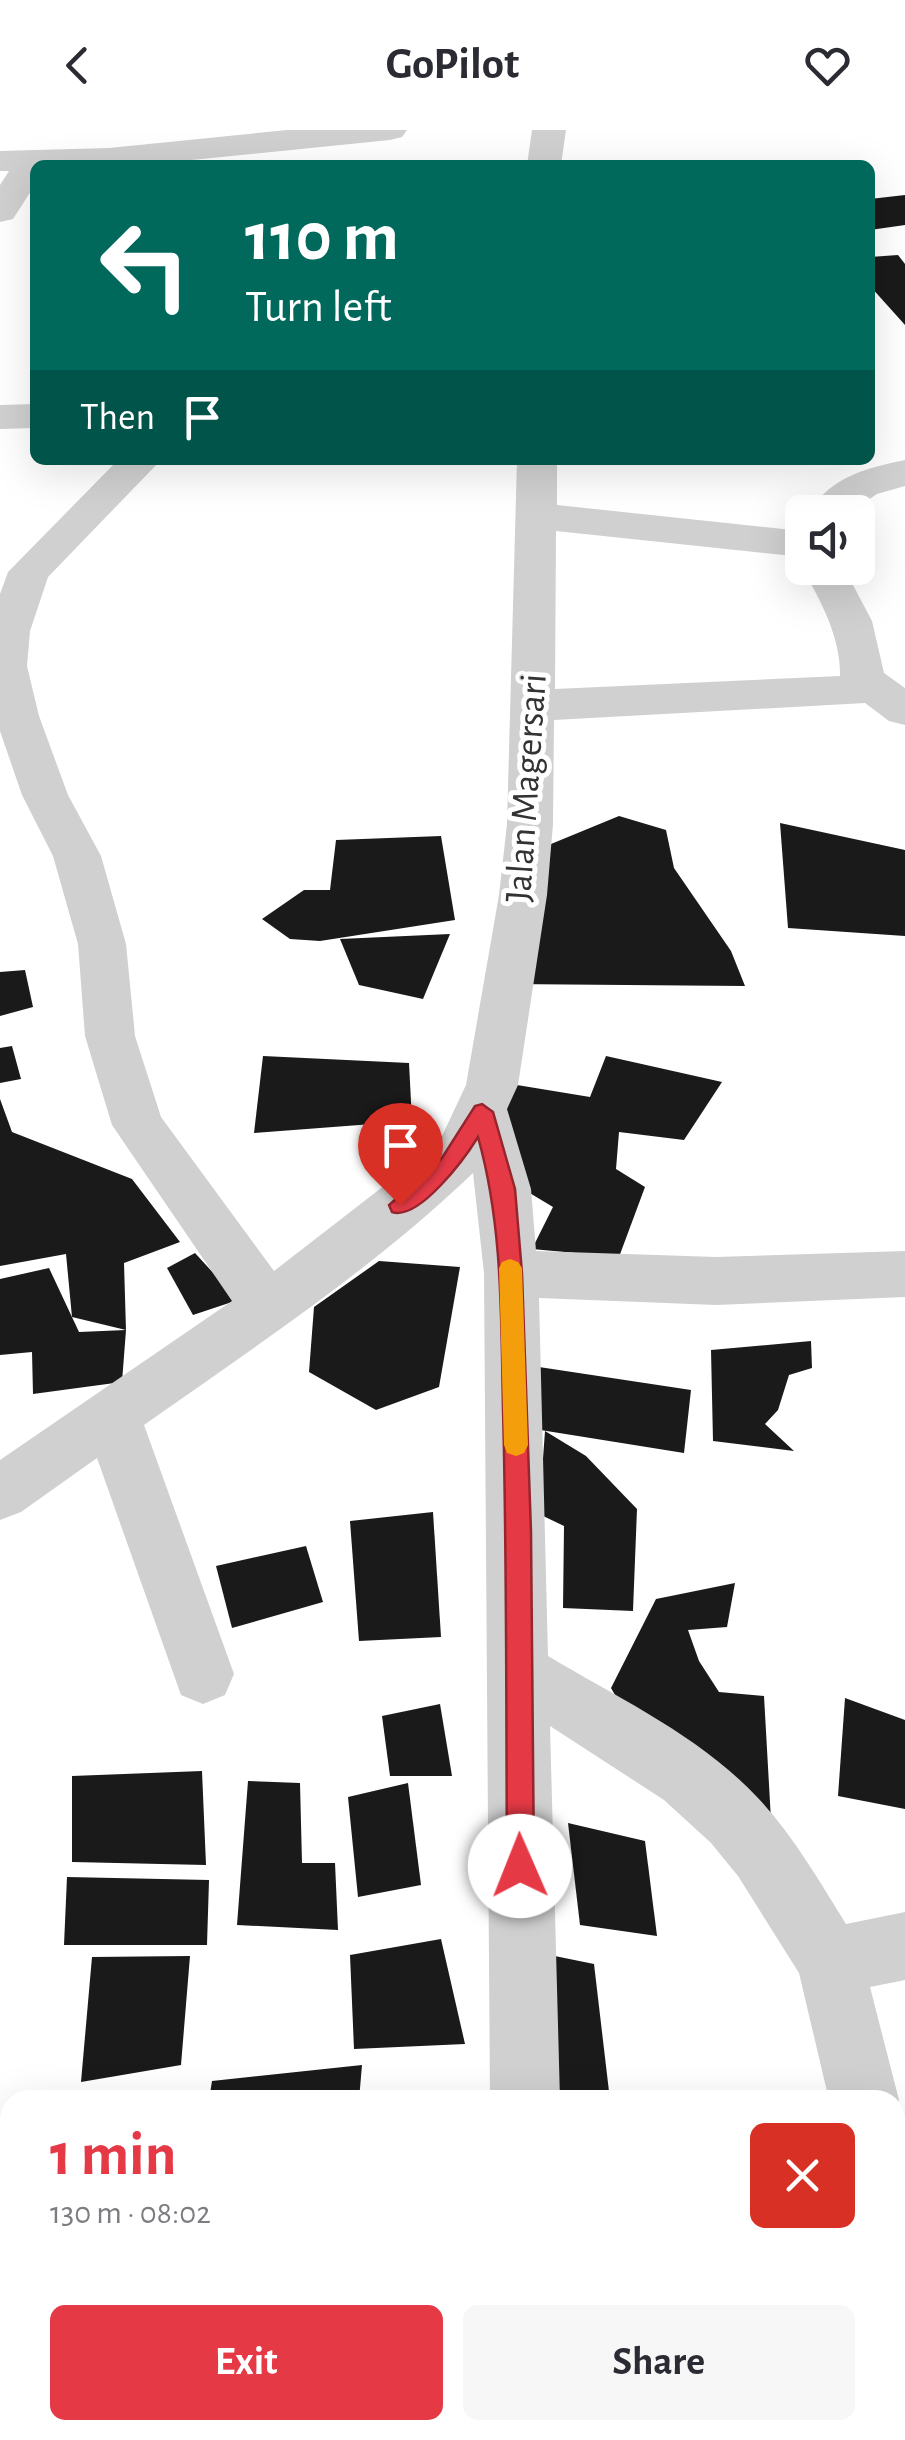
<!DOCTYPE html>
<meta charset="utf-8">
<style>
:root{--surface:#fff;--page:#f7f7f7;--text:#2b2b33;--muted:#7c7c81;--accent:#e63946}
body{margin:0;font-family:"Alegreya Sans",sans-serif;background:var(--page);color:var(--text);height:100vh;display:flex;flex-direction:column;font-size:38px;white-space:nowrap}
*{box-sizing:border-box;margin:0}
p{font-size:32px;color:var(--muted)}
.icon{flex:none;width:55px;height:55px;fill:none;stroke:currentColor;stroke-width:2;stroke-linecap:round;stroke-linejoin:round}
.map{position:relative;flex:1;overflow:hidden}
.panel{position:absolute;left:0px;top:1960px;width:905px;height:350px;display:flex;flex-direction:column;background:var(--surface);border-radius:30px 30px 0 0;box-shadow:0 10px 40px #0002}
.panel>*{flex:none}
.hud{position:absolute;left:30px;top:30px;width:845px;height:305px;border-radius:15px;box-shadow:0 10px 40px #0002;background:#00695c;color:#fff;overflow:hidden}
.controls{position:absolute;left:785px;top:365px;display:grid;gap:20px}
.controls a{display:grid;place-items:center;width:90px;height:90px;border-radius:15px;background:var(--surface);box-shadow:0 10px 40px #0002;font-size:50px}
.pin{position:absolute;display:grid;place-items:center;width:85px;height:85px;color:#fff;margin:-102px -42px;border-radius:50% 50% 50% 0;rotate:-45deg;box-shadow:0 0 10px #0007}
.pin .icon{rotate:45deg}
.me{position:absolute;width:110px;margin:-55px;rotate:359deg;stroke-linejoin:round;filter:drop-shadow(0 0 8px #0008)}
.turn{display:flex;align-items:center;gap:35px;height:210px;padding:0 50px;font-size:45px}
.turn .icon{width:130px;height:130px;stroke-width:2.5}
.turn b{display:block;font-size:70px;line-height:85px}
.then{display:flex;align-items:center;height:95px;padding:0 50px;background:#0003;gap:20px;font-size:38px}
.round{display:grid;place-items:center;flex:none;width:105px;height:105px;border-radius:15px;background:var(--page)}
.headline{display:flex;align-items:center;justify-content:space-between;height:170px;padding:0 50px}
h1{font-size:60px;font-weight:700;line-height:75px;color:var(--accent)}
.primary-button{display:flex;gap:20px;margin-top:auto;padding:20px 50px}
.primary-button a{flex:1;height:115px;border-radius:15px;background:var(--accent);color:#fff;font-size:40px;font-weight:700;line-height:115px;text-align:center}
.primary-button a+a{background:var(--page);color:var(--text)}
header{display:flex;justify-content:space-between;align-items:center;height:130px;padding:0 50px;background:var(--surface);font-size:45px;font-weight:700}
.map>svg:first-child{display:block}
</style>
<header><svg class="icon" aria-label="back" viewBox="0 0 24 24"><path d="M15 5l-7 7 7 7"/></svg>GoPilot<svg class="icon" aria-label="heart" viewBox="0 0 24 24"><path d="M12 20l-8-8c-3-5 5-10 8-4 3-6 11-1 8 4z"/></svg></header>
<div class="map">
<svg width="905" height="2310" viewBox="0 0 905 2310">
<rect width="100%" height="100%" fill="#fff"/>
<g fill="#1a1a1a">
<path d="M 905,65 L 905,95 L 870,100 L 870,69 Z"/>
<path d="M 898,125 L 905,134 L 905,195 L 870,156 L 870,127 Z"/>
<path d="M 619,686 L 666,700 L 674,738 L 731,821 L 745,856 L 508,854 L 551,714 Z"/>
<path d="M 780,693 L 905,720 L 905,806 L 788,798 Z"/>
<path d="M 441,706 L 455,790 L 320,811 L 290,809 L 262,789 L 304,760 L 330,760 L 336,710 Z"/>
<path d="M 450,804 L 423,869 L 359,855 L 340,809 Z"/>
<path d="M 25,840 L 33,877 L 0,886 L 0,842 Z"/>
<path d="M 12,916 L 21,949 L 0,953 L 0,918 Z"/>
<path d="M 263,926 L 409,933 L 412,991 L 254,1003 Z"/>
<path d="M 606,926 L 722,952 L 684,1010 L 619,1002 L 616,1039 L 645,1057 L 619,1127 L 532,1119 L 553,1077 L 528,1062 L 503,982 L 517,955 L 590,967 Z"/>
<path d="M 0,969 L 12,1002 L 132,1049 L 180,1112 L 124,1133 L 126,1200 L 72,1187 L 66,1124 L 0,1136 Z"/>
<path d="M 195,1123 L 238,1170 L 193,1185 L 167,1138 Z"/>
<path d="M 379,1131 L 460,1137 L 439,1257 L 376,1280 L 309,1242 L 314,1177 Z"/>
<path d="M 49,1138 L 79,1202 L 126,1200 L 122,1252 L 33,1264 L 32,1222 L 0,1225 L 0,1149 Z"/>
<path d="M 811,1211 L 812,1238 L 789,1245 L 778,1280 L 765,1294 L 794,1321 L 713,1311 L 711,1220 Z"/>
<path d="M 539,1237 L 691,1260 L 684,1323 L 528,1298 Z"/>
<path d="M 545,1301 L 586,1326 L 637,1379 L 633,1481 L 563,1478 L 564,1396 L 539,1384 Z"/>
<path d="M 433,1382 L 441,1507 L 359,1511 L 350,1391 Z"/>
<path d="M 306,1416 L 323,1472 L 232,1498 L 216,1436 Z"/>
<path d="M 735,1453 L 727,1497 L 688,1500 L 699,1531 L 719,1562 L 764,1566 L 771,1690 L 630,1591 L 611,1558 L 656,1469 Z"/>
<path d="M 845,1568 L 905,1590 L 905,1679 L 838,1666 Z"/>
<path d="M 440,1574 L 452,1646 L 390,1646 L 382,1586 Z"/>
<path d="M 202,1641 L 206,1735 L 72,1732 L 72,1646 Z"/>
<path d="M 248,1651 L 300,1653 L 302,1733 L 335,1733 L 338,1800 L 237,1795 Z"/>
<path d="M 408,1653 L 421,1755 L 358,1767 L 348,1667 Z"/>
<path d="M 568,1693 L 645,1711 L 657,1806 L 580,1795 Z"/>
<path d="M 67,1747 L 209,1750 L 207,1815 L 64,1815 Z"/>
<path d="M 441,1809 L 465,1914 L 354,1919 L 350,1825 Z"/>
<path d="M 540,1823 L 594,1834 L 610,1970 L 544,1970 Z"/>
<path d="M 190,1826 L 181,1935 L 81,1952 L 92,1827 Z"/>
<path d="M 362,1935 L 359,1970 L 209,1970 L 212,1951 Z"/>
<path d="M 10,2167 L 10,2271 L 0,2272 L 0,2168 Z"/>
<path d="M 29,2300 L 154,2300 L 155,2310 L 29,2310 Z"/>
<path d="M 204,2300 L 311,2300 L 311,2310 L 206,2310 Z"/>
<path d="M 600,2300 L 664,2300 L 665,2308 L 600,2303 Z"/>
</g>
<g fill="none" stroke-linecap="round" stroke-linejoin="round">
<g fill="#d0d0d0" fill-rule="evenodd">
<path d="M 287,0 L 407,0 L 402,7 L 390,10 L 142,35 L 35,35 L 35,55 L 13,89 L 0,92 L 0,55 L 9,41 L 0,41 L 0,21 L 109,18 Z"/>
<path d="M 532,0 L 566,0 L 561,35 L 527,35 Z"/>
<path d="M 35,274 L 35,298 L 0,299 L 0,275 Z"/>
<path d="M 118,330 L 161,330 L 48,447 L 30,501 L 27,536 L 39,586 L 68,665 L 101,726 L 126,814 L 135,906 L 161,987 L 274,1141 L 407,1038 L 442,1006 L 466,955 L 499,765 L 507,694 L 517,330 L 557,330 L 557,375 L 802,401 L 802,427 L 556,401 L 555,559 L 840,546 C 841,508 821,471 802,438 L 802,437 L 844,438 L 872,491 L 884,543 L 905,558 L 905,595 L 889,591 L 865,573 L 554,590 L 553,694 L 547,765 L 518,955 L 507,979 L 531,1059 L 536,1121 L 716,1127 L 905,1121 L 905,1167 L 716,1175 L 539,1168 L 548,1526 C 620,1569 700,1606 758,1668 C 793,1705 819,1751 846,1794 L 905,1782 L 905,1850 L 870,1857 L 899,1970 L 895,1979 L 895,1970 L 829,1970 L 799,1843 L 738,1746 L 711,1713 L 664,1670 L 550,1596 L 560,1970 L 490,1970 L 484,1143 L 473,1043 C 374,1138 256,1216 144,1295 L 234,1544 L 225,1565 L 203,1574 L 181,1565 L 97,1328 L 21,1382 L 0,1390 L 0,1330 L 232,1171 L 112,995 L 85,906 L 78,814 L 53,726 L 22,665 L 0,601 L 0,464 L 8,442 Z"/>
<path d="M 905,330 L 905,356 L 877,364 L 850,382 L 809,382 C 831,347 866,338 905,330 Z"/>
<path d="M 895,2083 L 905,2087 L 905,2204 L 895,2200 Z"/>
<rect x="495" y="2300" width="76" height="10"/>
</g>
</g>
<path fill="#e63946" stroke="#96252e" stroke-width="2.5" d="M 482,974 L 493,982 L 515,1059 L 522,1143 L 531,1402 L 534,1736 L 530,1746 L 520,1750 L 511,1746 L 507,1736 C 506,1584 507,1431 503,1279 C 501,1187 503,1096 478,1007 C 465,1028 419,1091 392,1082 L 389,1075 L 442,1028 L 475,976 Z"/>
<path fill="#f59e0b" d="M 510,1129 L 518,1132 L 522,1138 L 528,1315 L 524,1323 L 516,1326 L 507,1323 L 504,1315 L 499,1138 L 502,1132 Z"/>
<g text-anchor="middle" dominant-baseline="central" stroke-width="10" stroke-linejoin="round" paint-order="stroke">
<g font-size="38" fill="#333" stroke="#fff">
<text transform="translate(527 658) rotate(-86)">Jalan Magersari</text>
</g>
</g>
</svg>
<div class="controls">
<a><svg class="icon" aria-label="sound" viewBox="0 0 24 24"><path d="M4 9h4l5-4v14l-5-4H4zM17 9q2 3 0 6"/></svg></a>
</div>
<div class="pin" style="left:400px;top:1075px;background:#d93025"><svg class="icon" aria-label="arrive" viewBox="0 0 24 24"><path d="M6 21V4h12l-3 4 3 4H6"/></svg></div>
<svg class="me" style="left:520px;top:1736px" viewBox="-20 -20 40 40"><circle r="19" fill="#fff"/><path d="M0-13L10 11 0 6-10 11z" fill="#e63946"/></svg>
<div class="hud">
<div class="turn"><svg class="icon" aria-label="left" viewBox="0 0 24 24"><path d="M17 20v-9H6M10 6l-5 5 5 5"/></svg><div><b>110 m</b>Turn left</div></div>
<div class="then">Then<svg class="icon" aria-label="arrive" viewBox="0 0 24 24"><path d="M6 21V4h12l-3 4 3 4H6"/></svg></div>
</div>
<section class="panel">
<div class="headline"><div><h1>1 min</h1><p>130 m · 08:02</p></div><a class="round" style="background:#d93025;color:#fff"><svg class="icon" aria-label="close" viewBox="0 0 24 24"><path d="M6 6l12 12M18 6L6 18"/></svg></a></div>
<div class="primary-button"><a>Exit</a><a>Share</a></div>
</section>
</div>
